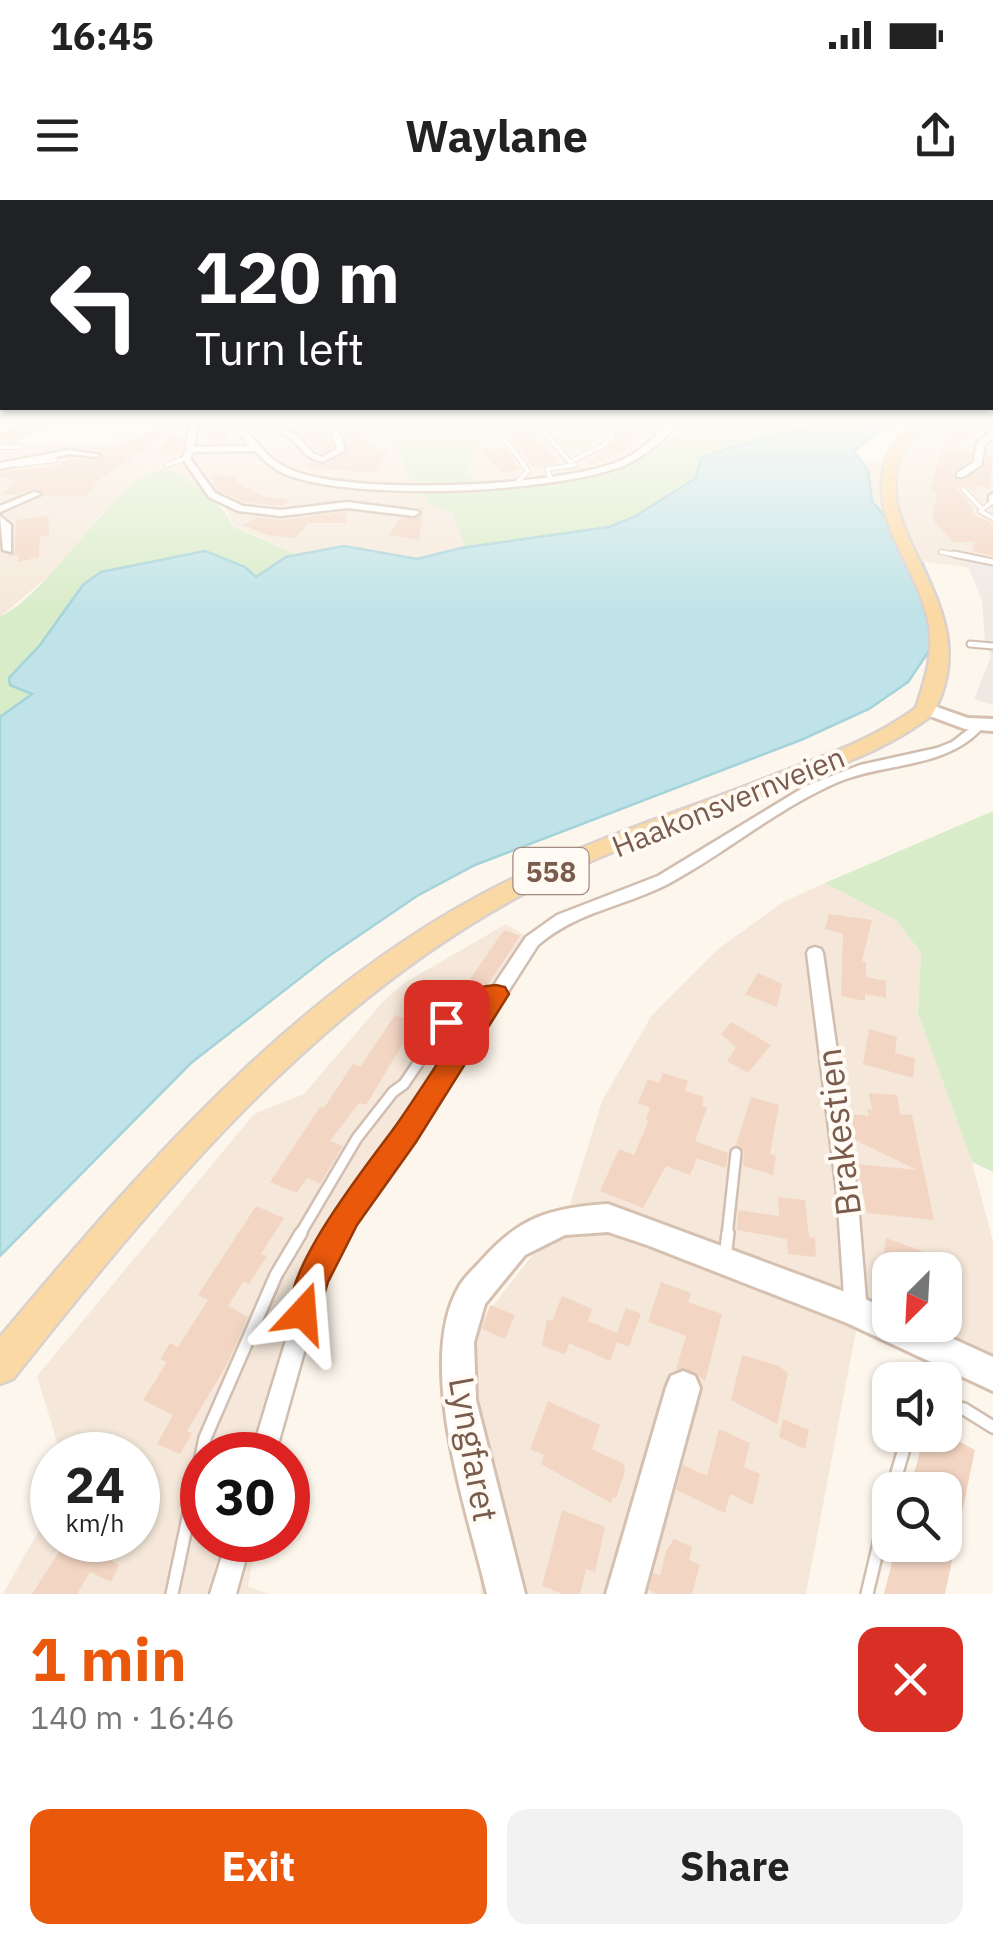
<!DOCTYPE html>
<meta charset="utf-8">
<style>
:root{--surface:#fff;--page:#f2f2f2;--text:#222;--muted:#767676;--accent:#ea580c}
body{margin:0;font-family:"IBM Plex Sans",sans-serif;background:var(--page);color:var(--text);height:100vh;display:flex;flex-direction:column;font-size:38px;white-space:nowrap}
*{box-sizing:border-box;margin:0}
p{font-size:32px;color:var(--muted)}
.icon{flex:none;width:55px;height:55px;fill:none;stroke:currentColor;stroke-width:2;stroke-linecap:round;stroke-linejoin:round}
.map{position:relative;height:1394px;overflow:hidden}
.panel{display:flex;flex-direction:column;background:var(--surface);flex:1}
.panel>*{flex:none}
.hud{position:absolute;left:0px;top:0px;width:995px;height:210px;box-shadow:0 2px 8px #0004;background:#202124;color:#fff;overflow:hidden}
.needle{width:65px;rotate:204deg}
.controls{position:absolute;left:872px;top:1052px;display:grid;gap:20px}
.controls a{display:grid;place-items:center;width:90px;height:90px;border-radius:20px;background:var(--surface);box-shadow:0 2px 8px #0004;font-size:50px}
.speed{position:absolute;left:30px;top:1232px;display:flex;gap:20px;font-size:50px;font-weight:700;text-align:center}
.speed>*{display:grid;place-content:center;width:130px;height:130px;border-radius:50%;background:var(--surface);box-shadow:0 2px 8px #0004;line-height:1}
.speed small{font-size:25px;font-weight:400}
.speed .limit{border:15px solid #d22;background:#fff;color:#111}
.pin{position:absolute;display:grid;place-items:center;width:85px;height:85px;color:#fff;margin:-42px;border-radius:20px;box-shadow:0 5px 15px #0006}
.me{position:absolute;width:110px;margin:-55px;rotate:19deg;stroke-linejoin:round;filter:drop-shadow(0 0 8px #0008)}
.turn{display:flex;align-items:center;gap:35px;height:210px;padding:0 30px;font-size:45px}
.turn .icon{width:130px;height:130px;stroke-width:2.5}
.turn b{display:block;font-size:70px;line-height:85px}
.round{display:grid;place-items:center;flex:none;width:105px;height:105px;border-radius:20px;background:var(--page)}
.head{display:flex;align-items:center;justify-content:space-between;height:170px;padding:0 30px}
h1{font-size:60px;font-weight:700;line-height:75px;color:var(--accent)}
.primary-button{display:flex;gap:20px;margin-top:auto;padding:20px 30px}
.primary-button a{flex:1;height:115px;border-radius:20px;background:var(--accent);color:#fff;font-size:40px;font-weight:700;line-height:115px;text-align:center}
.primary-button a+a{background:var(--page);color:var(--text)}
.status{display:flex;justify-content:space-between;align-items:center;height:70px;padding:0 50px;background:var(--surface);direction:ltr}
.status svg{height:28px;fill:currentColor}
header{display:flex;justify-content:space-between;align-items:center;height:130px;padding:0 30px;background:var(--surface);font-size:45px;font-weight:700}
.map>svg:first-child{display:block}
</style>
<div class="status"><b>16:45</b><svg viewBox="0 0 49 12"><path d="M0 12V9h3v3zM5 12V6h3v6zM10 12V3h3v9zM15 12V0h3v12zM26 1h20v11H26zM47 4h2v5h-2z"/></svg></div>
<header><svg class="icon" aria-label="menu" viewBox="0 0 24 24"><path d="M4 6h16M4 12h16M4 18h16"/></svg>Waylane<svg class="icon" aria-label="share" viewBox="0 0 24 24"><path d="M12 15V3M7 8l5-5 5 5M5 13v7h14v-7"/></svg></header>
<div class="map">
<svg width="993" height="1394" viewBox="0 0 993 1394">
<rect width="100%" height="100%" fill="#fdf6ec"/>
<g fill="#f5e8da" fill-rule="evenodd">
<path d="M 170,219 L 360,219 L 383,234 L 400,255 L 409,276 L 423,285 L 428,303 L 453,313 L 465,348 L 417,359 L 380,355 L 344,346 L 297,355 L 233,325 L 228,312 L 217,300 L 162,268 L 150,270 L 101,315 L 63,364 L 0,417 L 0,246 L 138,236 Z"/>
<path d="M 486,219 L 745,219 L 741,223 L 718,220 L 682,227 L 632,264 L 601,274 L 509,289 L 473,280 L 468,270 Z"/>
<path d="M 932,219 L 993,219 L 993,371 L 921,361 L 872,301 L 863,261 L 890,258 Z"/>
<path d="M 825,683 L 896,720 L 921,753 L 918,813 L 972,962 L 993,1042 L 993,1183 L 860,1110 L 806,1394 L 481,1394 L 468,1138 L 569,1008 L 602,901 L 652,815 L 717,750 L 783,702 ZM 890,1070 L 945,1070 L 945,1125 L 890,1125 Z"/>
<path d="M 506,724 L 527,737 L 458,846 L 387,941 L 305,1065 L 271,1255 L 202,1255 L 202,1340 L 256,1340 L 248,1386 L 268,1394 L 3,1394 L 52,1307 L 52,1340 L 138,1340 L 138,1255 L 61,1255 L 37,1176 L 254,914 L 304,894 L 385,799 L 406,782 Z"/>
</g>
<path fill="#efe9e4" d="M 965,360 L 993,366 L 993,505 L 974,499 L 991,457 L 985,441 L 982,400 Z"/>
<g fill="#d8ecc9">
<path d="M 360,219 L 486,219 L 468,270 L 473,280 C 485,283 499,289 511,289 C 544,288 606,278 635,262 C 677,239 686,215 741,223 L 745,219 L 861,219 C 839,228 822,227 800,231 C 766,238 734,246 701,258 L 696,278 L 634,317 L 609,327 L 465,348 L 453,314 L 428,303 L 423,285 L 409,276 L 400,255 L 383,234 Z"/>
<path d="M 586,219 L 594,239 L 581,249 L 566,252 L 549,233 L 552,220 Z"/>
<path d="M 162,268 C 184,275 225,304 233,326 L 297,355 L 256,377 L 244,367 L 205,351 L 40,445 L 9,478 L 10,485 L 32,493 L 0,517 L 0,417 C 54,390 118,275 162,268 Z"/>
<path d="M 993,611 L 993,972 L 972,962 L 918,813 L 921,753 L 896,720 L 825,683 Z"/>
</g>
<path fill="#bfe3e8" stroke="#a5d3da" stroke-width="2.5" d="M 861,219 L 887,219 L 882,228 L 854,251 L 868,271 L 872,301 L 923,364 L 938,399 L 939,418 L 931,448 L 908,482 L 869,509 L 801,540 L 475,665 L 417,696 L 326,758 L 191,863 L 0,1056 L 0,517 L 32,494 L 10,485 L 9,478 L 40,445 L 83,385 L 101,372 L 205,351 L 245,367 L 256,377 L 286,357 L 344,346 L 417,359 L 461,348 L 609,327 L 634,317 L 696,278 L 701,258 C 734,246 766,238 800,231 C 822,227 839,228 861,219 Z"/>
<g fill="#f3d5c3">
<path d="M 186,219 L 224,219 L 228,243 L 207,243 L 200,234 L 200,223 Z"/>
<path d="M 252,219 L 314,220 L 328,234 L 332,247 L 322,253 L 297,231 L 281,223 Z"/>
<path d="M 331,219 L 348,220 L 377,252 L 390,251 L 374,272 L 305,268 L 310,261 L 325,265 L 348,251 L 343,230 Z"/>
<path d="M 519,219 L 539,220 L 534,234 L 557,262 L 533,268 L 512,237 Z"/>
<path d="M 957,219 L 970,219 L 992,228 L 941,249 Z"/>
<path d="M 171,221 L 175,228 L 169,232 L 184,239 L 180,254 L 159,257 L 166,234 L 93,284 L 97,285 L 84,297 L 44,296 L 44,292 L 35,288 L 16,295 L 0,295 L 18,280 L 0,278 L 0,272 L 56,266 L 70,258 L 96,261 L 104,256 L 101,251 L 71,246 L 42,251 L 50,246 L 117,247 Z"/>
<path d="M 624,228 L 641,233 L 624,251 L 588,266 Z"/>
<path d="M 504,248 L 520,270 L 501,272 L 480,251 Z"/>
<path d="M 942,249 L 972,253 L 971,260 L 953,273 L 957,281 L 983,268 L 987,255 L 993,256 L 990,288 L 976,286 L 975,293 L 963,283 L 957,289 L 973,308 L 972,314 L 993,324 L 993,356 L 972,351 L 975,342 L 953,342 L 932,319 L 937,292 L 930,291 Z"/>
<path d="M 210,274 L 238,278 L 234,281 L 266,297 L 292,300 L 281,306 L 244,302 L 217,290 Z"/>
<path d="M 409,305 L 424,308 L 419,340 L 389,335 L 400,318 L 421,316 L 420,308 Z"/>
<path d="M 345,312 L 347,323 L 309,323 L 295,338 L 268,335 L 242,325 L 256,318 L 241,316 L 281,320 Z"/>
<path d="M 48,316 L 49,335 L 40,337 L 39,357 L 18,362 L 19,355 L 8,356 L 15,352 L 16,320 Z"/>
<path d="M 829,714 L 872,720 L 862,761 L 866,762 L 866,777 L 886,781 L 886,798 L 865,794 L 865,801 L 841,796 L 843,734 L 825,729 Z"/>
<path d="M 504,730 L 520,736 L 487,786 L 470,779 Z"/>
<path d="M 758,773 L 782,784 L 777,807 L 745,794 Z"/>
<path d="M 395,815 L 416,822 L 366,905 L 359,903 L 330,941 L 343,946 L 320,984 L 307,978 L 297,993 L 270,982 L 320,907 L 324,908 L 353,864 L 360,867 Z"/>
<path d="M 731,822 L 771,845 L 748,873 L 727,861 L 736,847 L 721,834 Z"/>
<path d="M 869,829 L 897,837 L 895,853 L 915,858 L 913,878 L 863,864 Z"/>
<path d="M 663,873 L 688,881 L 685,891 L 704,897 L 702,906 L 707,908 L 695,941 L 728,953 L 727,962 L 725,968 L 697,958 L 690,975 L 666,966 L 643,1008 L 600,991 L 619,949 L 634,955 L 649,920 L 646,919 L 650,908 L 638,903 L 648,879 L 659,883 Z"/>
<path d="M 869,893 L 897,895 L 900,914 L 912,915 L 934,1020 L 867,1013 L 857,964 L 917,970 L 853,939 L 853,914 L 869,916 L 867,909 L 872,910 Z"/>
<path d="M 751,897 L 779,905 L 770,954 L 776,956 L 773,975 L 743,966 L 744,951 L 736,945 Z"/>
<path d="M 778,997 L 805,1000 L 809,1037 L 815,1038 L 816,1057 L 788,1054 L 787,1039 L 737,1030 L 738,1010 L 779,1016 Z"/>
<path d="M 256,1006 L 284,1018 L 261,1054 L 267,1056 L 249,1084 L 243,1082 L 228,1106 L 248,1117 L 226,1166 L 187,1231 L 192,1233 L 180,1254 L 157,1244 L 173,1215 L 143,1200 L 167,1162 L 160,1159 L 170,1143 L 178,1147 L 208,1100 L 198,1095 Z"/>
<path d="M 886,1038 L 944,1059 L 943,1070 L 895,1070 L 882,1066 Z"/>
<path d="M 661,1082 L 691,1093 L 688,1102 L 722,1114 L 705,1181 L 696,1173 L 676,1169 L 686,1136 L 648,1122 Z"/>
<path d="M 562,1096 L 592,1109 L 588,1121 L 617,1133 L 626,1108 L 641,1114 L 629,1147 L 617,1142 L 610,1161 L 569,1143 L 565,1155 L 542,1145 L 547,1119 L 552,1121 Z"/>
<path d="M 490,1105 L 515,1115 L 505,1139 L 482,1129 Z"/>
<path d="M 742,1155 L 779,1166 L 788,1173 L 777,1224 L 731,1200 Z"/>
<path d="M 548,1201 L 600,1225 L 592,1249 L 624,1264 L 625,1271 L 616,1298 L 613,1297 L 611,1303 L 541,1264 L 544,1255 L 530,1249 Z"/>
<path d="M 783,1219 L 809,1230 L 805,1249 L 779,1237 Z"/>
<path d="M 719,1229 L 750,1243 L 744,1267 L 760,1274 L 753,1305 L 730,1294 L 725,1313 L 676,1290 L 683,1265 L 707,1276 Z"/>
<path d="M 924,1235 L 947,1235 L 975,1250 L 945,1394 L 884,1394 L 892,1363 L 885,1359 L 888,1345 L 945,1345 L 945,1290 L 910,1290 Z"/>
<path d="M 562,1310 L 605,1327 L 595,1372 L 586,1369 L 580,1394 L 563,1394 L 542,1386 Z"/>
<path d="M 674,1339 L 692,1347 L 689,1360 L 700,1365 L 692,1394 L 657,1394 L 649,1390 L 653,1373 L 660,1376 L 666,1351 Z"/>
<path d="M 67,1340 L 110,1340 L 101,1354 L 119,1365 L 111,1382 L 90,1372 L 77,1394 L 32,1394 Z"/>
</g>
<g fill="none" stroke-linecap="round" stroke-linejoin="round">
<defs>
<g id="lane-far3">
<path d="M 513,219 L 505,239 L 528,271 L 518,281"/>
<path d="M 550,219 L 545,233 L 570,262 L 604,245 L 613,235 L 601,223 L 608,219"/>
<path d="M 611,219 L 661,232"/>
<path d="M 0,247 L 21,247"/>
<path d="M 16,265 L 55,260 L 51,259"/>
<path d="M 167,265 L 186,258"/>
<path d="M 550,277 L 547,269 L 575,265"/>
<path d="M 963,289 L 981,308"/>
<path d="M 992,302 L 980,311 L 993,318"/>
<path d="M 941,352 L 967,357"/>
</g>
<g id="lane-far2">
<path d="M 954,354 L 993,362"/>
<path d="M 970,444 L 993,446"/>
</g>
<g id="lane-far1">
<path d="M 299,1036 L 357,938 L 393,892 L 404,884 L 446,822 L 472,797 L 497,794"/>
<path d="M 727,1036 L 736,953"/>
</g>
<g id="lane">
<path d="M 725,1057 L 728,1033"/>
<path d="M 945,1204 L 964,1209 L 993,1227"/>
<path d="M 892,1290 L 908,1235"/>
<path d="M 172,1394 L 205,1238 L 276,1075 L 301,1033"/>
<path d="M 867,1394 L 890,1297"/>
</g>
<g id="street">
<path d="M 228,219 L 280,227 L 295,234 L 314,254 L 322,257 L 337,249 L 331,232 L 317,219 L 325,219 L 339,231 L 345,250 L 323,262 C 309,259 306,254 297,244 C 282,229 263,226 243,227 C 256,242 268,259 287,268 C 343,297 565,287 622,260 C 643,251 658,232 677,219 L 686,219 C 668,234 647,256 625,265 C 558,293 352,302 285,274 C 273,269 263,259 255,251 L 193,252 L 190,258 L 215,293 L 243,306 L 281,310 L 347,302 L 417,311 L 419,313 L 414,316 L 347,308 L 281,316 L 238,311 L 209,297 L 182,258 L 186,250 L 189,225 L 193,223 L 197,225 L 194,247 L 250,246 Z"/>
<path d="M 816,219 L 828,219 L 782,233 L 778,231 Z"/>
<path d="M 869,219 L 890,221 L 905,219 L 891,226 Z"/>
<path d="M 990,232 L 993,232 L 993,238 L 985,244 L 981,265 L 963,277 L 957,277 L 957,273 L 974,262 L 977,243 Z"/>
<path d="M 70,250 L 100,255 L 96,257 L 70,254 L 0,269 L 0,263 Z"/>
<path d="M 34,292 L 41,294 L 0,312 L 0,306 Z"/>
<path d="M 993,293 L 993,305 L 989,302 L 989,296 Z"/>
<path d="M 0,316 L 11,325 L 11,352 L 3,350 Z"/>
<path d="M 978,522 L 984,526 C 949,569 885,562 838,582 C 776,609 726,653 668,684 C 623,707 578,711 538,745 L 413,940 L 354,1021 L 324,1081 L 275,1255 L 251,1255 L 307,1071 L 340,1009 L 399,928 L 526,737 L 557,715 L 658,676 L 806,586 L 860,565 L 937,548 L 952,542 Z"/>
<path d="M 815,747 L 821,749 L 823,753 L 857,992 L 867,1111 L 864,1118 L 856,1122 L 848,1118 L 845,1111 L 837,992 L 807,753 L 809,749 Z"/>
<path d="M 227,1340 L 251,1340 L 236,1394 L 210,1394 Z"/>
</g>
<g id="secondary">
<path d="M 928,504 L 968,518 L 993,519 L 993,531 L 965,529 L 922,513 L 919,509 Z"/>
<path d="M 608,1004 L 867,1100 L 890,1110 L 890,1125 L 923,1125 L 993,1157 L 993,1191 L 847,1123 L 647,1045 L 608,1032 L 565,1035 L 525,1055 L 485,1104 L 474,1142 L 476,1200 L 525,1394 L 487,1394 C 468,1313 414,1160 460,1085 C 465,1077 473,1069 480,1062 C 519,1017 550,1008 608,1004 Z"/>
<path d="M 683,1171 L 695,1176 L 700,1188 L 644,1394 L 606,1394 L 666,1188 L 671,1176 Z"/>
</g>
<g id="primary">
<path d="M 40,219 L 56,219 L 0,246 L 0,237 Z"/>
<path d="M 917,219 L 930,219 C 922,230 907,242 901,255 C 867,337 992,408 932,515 C 891,547 844,563 797,582 C 711,616 620,644 538,686 C 320,798 162,991 13,1179 L 0,1184 L 0,1137 C 148,960 311,772 525,673 C 605,635 690,608 772,576 C 822,557 873,540 916,508 C 925,480 934,455 929,425 C 919,367 863,315 888,255 C 893,242 908,230 917,219 Z"/>
</g>
</defs>
<use href="#lane-far3" stroke="#d1beb0" stroke-width="6"/>
<use href="#lane-far2" stroke="#d1beb0" stroke-width="9"/>
<use href="#lane-far1" stroke="#d1beb0" stroke-width="14"/>
<use href="#lane" stroke="#d1beb0" stroke-width="16"/>
<use href="#street" stroke="#d1beb0" stroke-width="5"/>
<use href="#secondary" stroke="#d6c0b0" stroke-width="6"/>
<use href="#primary" stroke="#dad1cd" stroke-width="5"/>
<use href="#lane-far3" stroke="#fff" stroke-width="4"/>
<use href="#lane-far2" stroke="#fff" stroke-width="5"/>
<use href="#lane-far1" stroke="#fff" stroke-width="9"/>
<use href="#lane" stroke="#fff" stroke-width="11"/>
<use href="#street" fill="#fff" fill-rule="evenodd"/>
<use href="#secondary" fill="#fff" fill-rule="evenodd"/>
<use href="#primary" fill="#fbd9a5" fill-rule="evenodd"/>
</g>
<linearGradient id="sky" x2="0" y2="1"><stop stop-color="#97c7e8"/><stop offset="0.53" stop-color="#fefbf6"/><stop offset="1" stop-color="#fefbf6" stop-opacity="0"/></linearGradient>
<rect width="993" height="414" fill="url(#sky)"/>
<path fill="#ea580c" stroke="#983908" stroke-width="2.5" d="M 496,785 L 505,787 L 509,794 L 416,942 L 357,1025 L 328,1082 L 315,1125 L 303,1129 L 292,1125 C 273,1079 370,962 397,924 C 422,888 446,850 470,814 L 446,832 L 436,829 L 433,822 C 447,796 469,787 496,785 Z"/>
<g text-anchor="middle" dominant-baseline="central" stroke-width="8" stroke-linejoin="round" paint-order="stroke">
<rect fill="#fffaf3" stroke="#a28b7f" stroke-width="2.5" x="513.5" y="648" width="75" height="46" rx="8"/>
<g font-size="28" font-weight="bold" fill="#7a5c4d">
<text x="551" y="671">558</text>
</g>
<g font-size="30" fill="#7a5c4d" stroke="#fffaf3">
<text transform="translate(728 601) rotate(-22)">Haakonsvernveien</text>
</g>
<g font-size="35" fill="#7a5c4d" stroke="#fffaf3">
<text transform="translate(838 932) rotate(-97)">Brakestien</text>
<text transform="translate(474 1249) rotate(80)">Lyngfaret</text>
</g>
</g>
</svg>
<div class="controls">
<a><svg class="needle" viewBox="-14 -14 28 28"><path d="M0-13l5 13h-10z" fill="#e53935"/><path d="M0 13l5-13h-10z" fill="#767676"/></svg></a>
<a><svg class="icon" aria-label="sound" viewBox="0 0 24 24"><path d="M4 9h4l5-4v14l-5-4H4zM17 9q2 3 0 6"/></svg></a>
<a><svg class="icon" aria-label="search" viewBox="0 0 24 24"><circle cx="10" cy="10" r="6"/><path d="M15 15l6 6"/></svg></a>
</div>
<div class="speed"><div>24<small>km/h</small></div><div class="limit">30</div></div>
<div class="pin" style="left:446px;top:822px;background:#d93025"><svg class="icon" aria-label="arrive" viewBox="0 0 24 24"><path d="M6 21V4h12l-3 4 3 4H6"/></svg></div>
<svg class="me" style="left:303px;top:1113px" viewBox="-20 -20 40 40"><path d="M0-17L14 15 0 8-14 15z" fill="#ea580c" stroke="#fff" stroke-width="4"/></svg>
<div class="hud">
<div class="turn"><svg class="icon" aria-label="left" viewBox="0 0 24 24"><path d="M17 20v-9H6M10 6l-5 5 5 5"/></svg><div><b>120 m</b>Turn left</div></div>
</div>
</div>
<section class="panel">
<div class="head"><div><h1>1 min</h1><p>140 m · 16:46</p></div><a class="round" style="background:#d93025;color:#fff"><svg class="icon" aria-label="close" viewBox="0 0 24 24"><path d="M6 6l12 12M18 6L6 18"/></svg></a></div>
<div class="primary-button"><a>Exit</a><a>Share</a></div>
</section>
